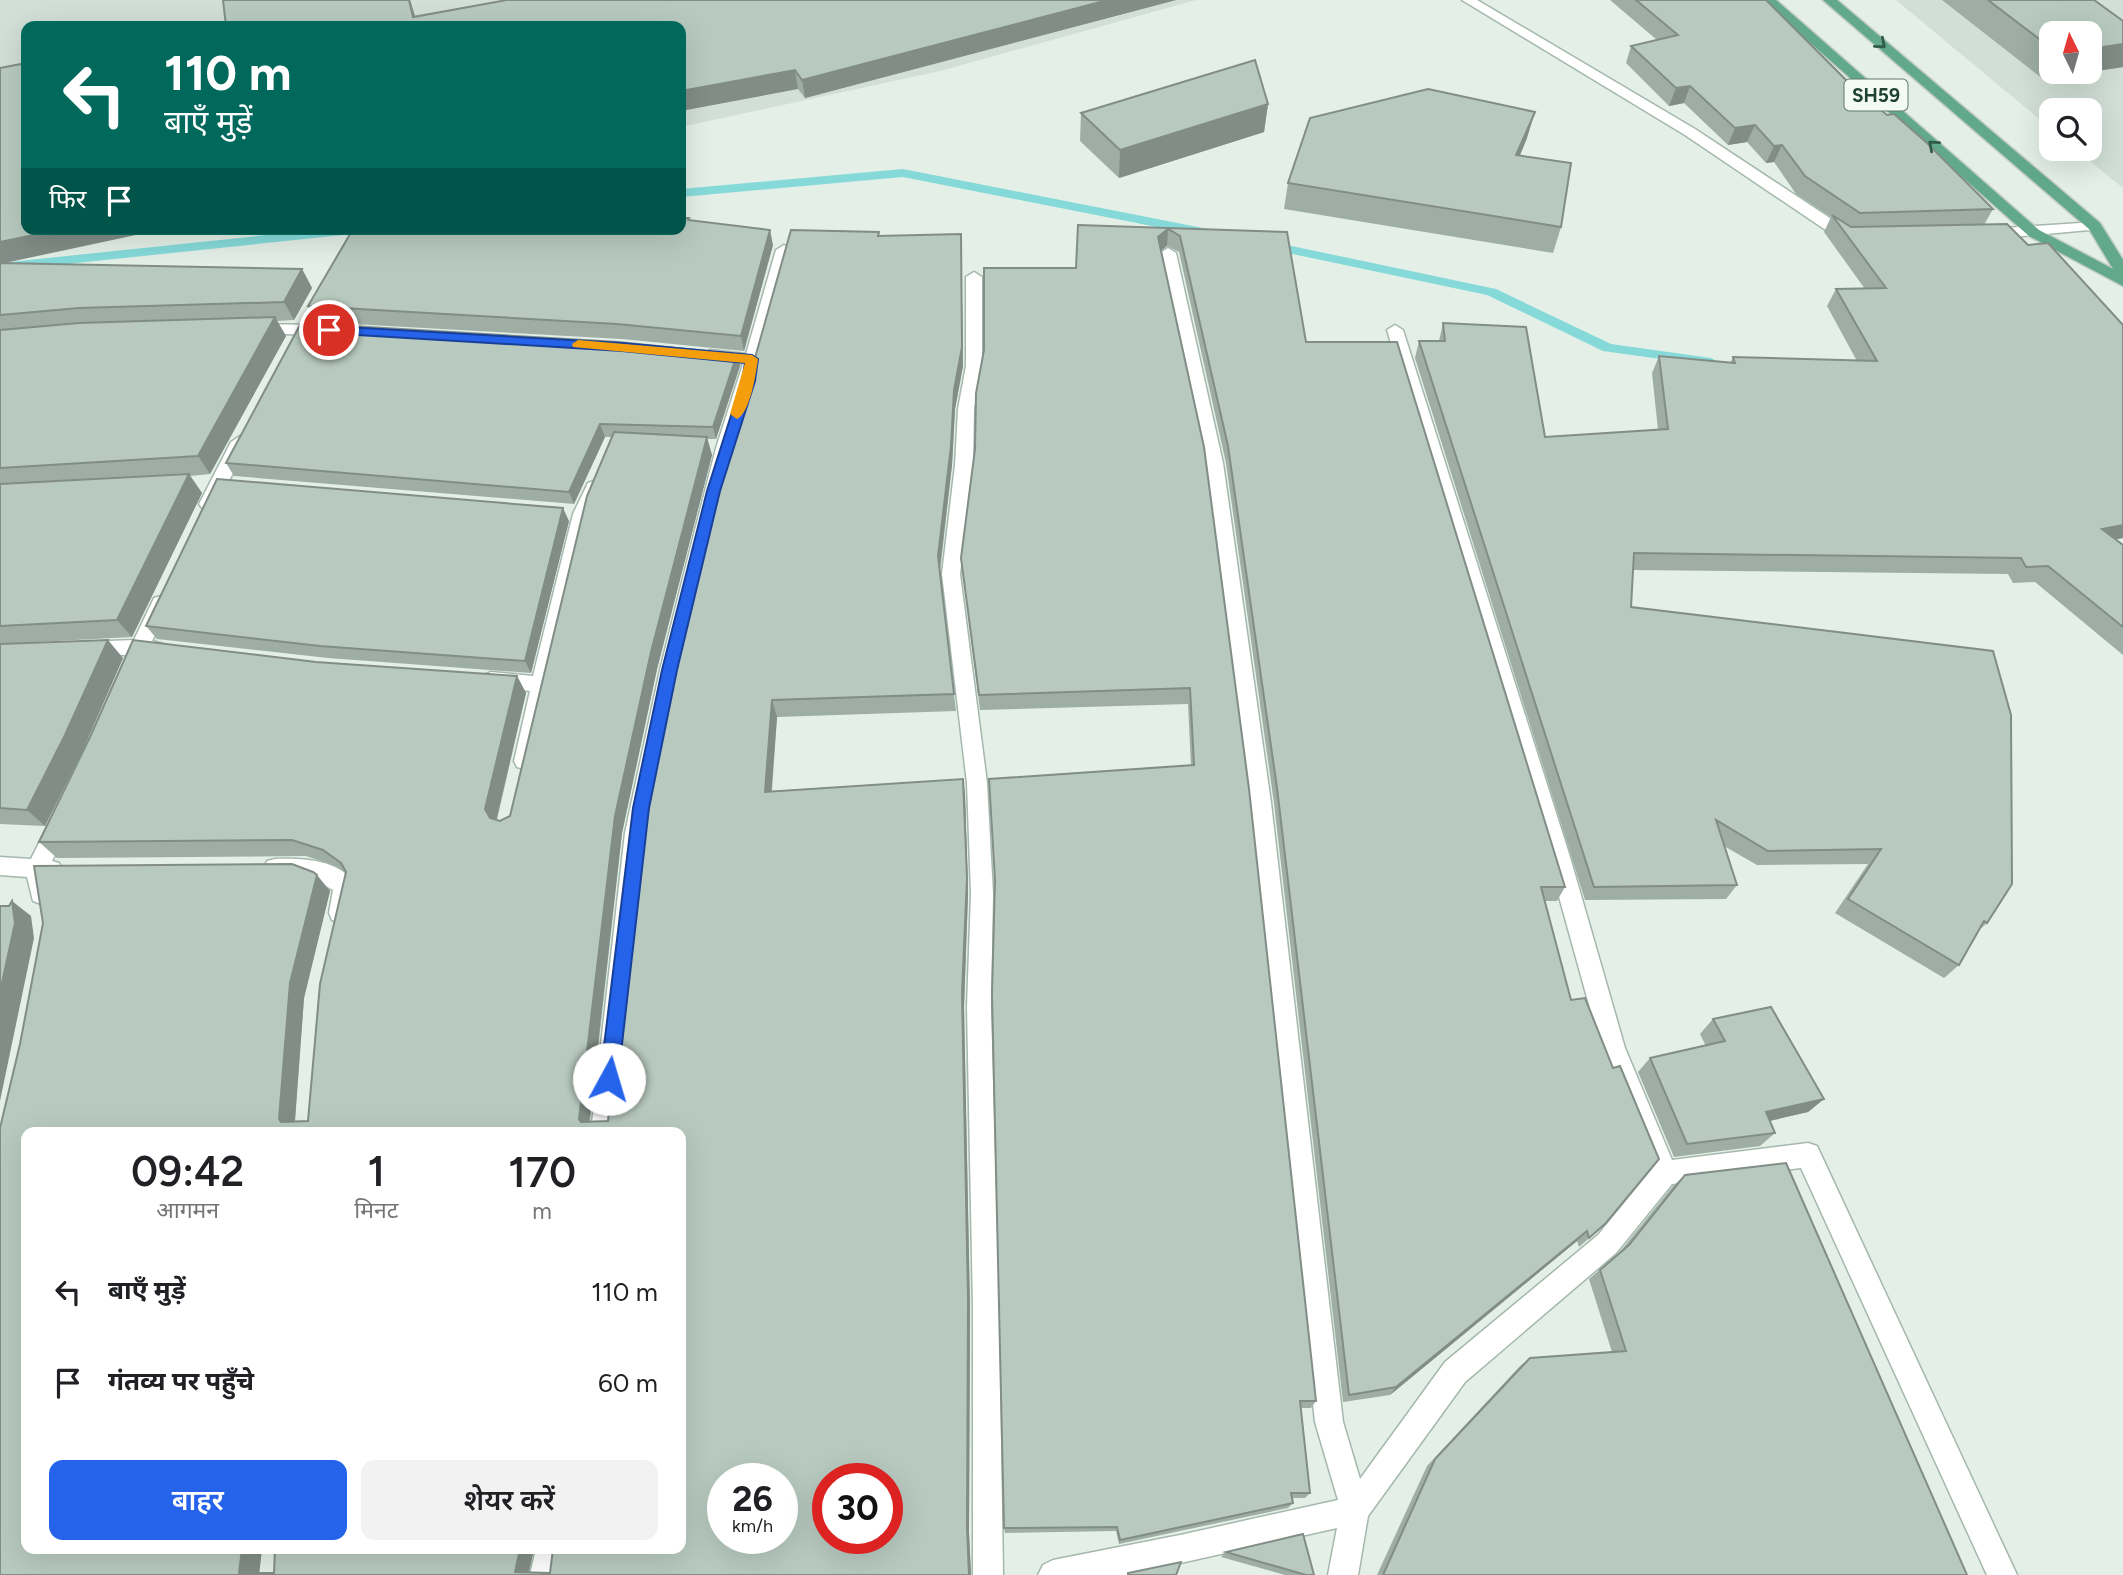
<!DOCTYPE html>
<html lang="hi">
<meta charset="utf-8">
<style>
:root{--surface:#fff;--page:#f2f2f2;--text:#202124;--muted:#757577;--accent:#2563eb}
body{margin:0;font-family:Figtree,"Noto Sans Devanagari",sans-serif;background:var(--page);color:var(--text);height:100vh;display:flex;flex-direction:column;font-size:26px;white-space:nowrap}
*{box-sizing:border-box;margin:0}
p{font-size:23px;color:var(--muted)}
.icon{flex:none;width:38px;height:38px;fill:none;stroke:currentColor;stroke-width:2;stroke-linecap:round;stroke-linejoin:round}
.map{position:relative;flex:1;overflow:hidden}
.side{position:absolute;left:21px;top:1127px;width:665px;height:427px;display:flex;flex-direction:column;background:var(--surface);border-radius:14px;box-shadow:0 7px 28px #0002}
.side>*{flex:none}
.guide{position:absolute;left:21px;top:21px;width:665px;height:214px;border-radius:14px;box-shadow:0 7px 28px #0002;background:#00695c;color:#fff;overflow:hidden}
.needle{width:46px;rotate:355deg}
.controls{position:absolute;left:2039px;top:21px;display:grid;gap:14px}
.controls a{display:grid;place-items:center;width:63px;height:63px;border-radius:14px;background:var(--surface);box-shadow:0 7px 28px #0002;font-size:35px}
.speed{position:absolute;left:707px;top:1463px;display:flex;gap:14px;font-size:35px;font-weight:700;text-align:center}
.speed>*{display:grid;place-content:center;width:91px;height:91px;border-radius:50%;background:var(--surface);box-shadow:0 7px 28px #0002;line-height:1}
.speed small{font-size:18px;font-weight:400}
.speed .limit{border:10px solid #d22;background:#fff;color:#111}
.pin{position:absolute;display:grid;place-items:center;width:60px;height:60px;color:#fff;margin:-30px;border:4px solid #fff;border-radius:50%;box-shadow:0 2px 7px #0007}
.me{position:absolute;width:77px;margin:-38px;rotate:6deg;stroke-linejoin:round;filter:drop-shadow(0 0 5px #0008)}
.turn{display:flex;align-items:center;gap:24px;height:147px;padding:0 28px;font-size:32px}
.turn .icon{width:91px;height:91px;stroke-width:2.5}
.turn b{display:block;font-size:49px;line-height:60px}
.then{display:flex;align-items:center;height:66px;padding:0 28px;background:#0003;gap:14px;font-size:26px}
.eta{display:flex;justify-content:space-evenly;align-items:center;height:119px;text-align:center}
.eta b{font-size:42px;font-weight:600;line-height:49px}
.cta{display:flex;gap:14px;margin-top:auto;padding:14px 28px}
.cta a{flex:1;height:80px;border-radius:14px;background:var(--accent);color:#fff;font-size:28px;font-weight:600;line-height:80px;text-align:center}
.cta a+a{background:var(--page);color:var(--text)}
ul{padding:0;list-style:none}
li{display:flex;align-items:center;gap:21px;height:91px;padding:0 28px}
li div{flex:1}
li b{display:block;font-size:26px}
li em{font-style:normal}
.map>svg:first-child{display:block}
</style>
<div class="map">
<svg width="2123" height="1575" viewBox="0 0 2123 1575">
<rect width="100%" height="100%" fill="#e3efe7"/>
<g fill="#d1dfd6" fill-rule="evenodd">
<path d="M 0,0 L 1196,0 L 940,71 L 681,127 L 681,26 L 26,26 L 26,215 L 0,220 Z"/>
<path d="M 1896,0 L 2123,0 L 2123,188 L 2075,149 L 2090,149 L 2090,110 L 2051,110 L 2051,129 ZM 2051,33 L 2090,33 L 2090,72 L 2051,72 Z"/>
</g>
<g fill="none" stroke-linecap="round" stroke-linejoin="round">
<g fill="#85dad9" fill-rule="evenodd">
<path d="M 903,169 L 1213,230 L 1219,234 L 1213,238 L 903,177 L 681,197 L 681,189 Z"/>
<path d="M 324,229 L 368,229 L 362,233 L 0,271 L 0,263 Z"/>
<path d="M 1268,241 L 1496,289 L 1611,344 L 1711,358 L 1718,362 L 1711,366 L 1603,351 L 1487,295 L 1264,248 L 1264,242 Z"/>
</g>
<defs>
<g id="minor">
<path d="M 1462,0 L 1477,0 L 1695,129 L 1860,238 L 1852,243 L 1842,241 L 1685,135 Z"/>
<path d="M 2095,222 L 2100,223 L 2102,226 L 2100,229 L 1989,239 L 1981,234 L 1989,229 Z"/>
<path d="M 784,245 L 792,250 C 737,442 681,634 647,831 C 641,864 640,898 636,932 C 629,998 622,1065 615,1132 L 591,1132 L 625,833 L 660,670 L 694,534 L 716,448 L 743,364 L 710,360 L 702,355 L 710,350 L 746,354 L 776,250 Z"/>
<path d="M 1168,248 L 1176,253 L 1223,463 L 1271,803 L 1343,1422 L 1360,1479 L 1445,1362 L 1598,1235 L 1651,1170 L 1601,1048 L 1548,857 L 1387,330 L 1395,325 L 1403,330 L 1570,857 L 1625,1048 L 1672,1160 L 1808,1143 L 1817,1146 L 2017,1575 L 1987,1575 L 1801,1168 L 1672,1184 L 1616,1253 L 1465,1382 L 1368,1516 L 1358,1575 L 1328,1575 L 1337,1528 L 1127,1575 L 1038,1575 L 1043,1565 L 1053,1560 L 1180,1535 L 1338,1500 L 1315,1422 L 1249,803 L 1205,463 L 1160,253 Z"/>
<path d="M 974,272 L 982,277 L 982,366 L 974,409 L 973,465 L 960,574 L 987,783 L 993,894 L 991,1007 L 999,1308 L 1003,1575 L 973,1575 L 973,1308 L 967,1007 L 971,894 L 967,783 L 942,574 L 955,465 L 958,409 L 966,366 L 966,277 Z"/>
<path d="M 253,324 L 325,325 L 333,330 L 325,335 L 247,333 L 245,329 L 247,325 Z"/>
<path d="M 240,436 L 249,442 L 217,504 L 214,508 L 202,508 L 199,504 L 231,442 Z"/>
<path d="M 594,481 L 603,487 L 591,514 L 534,761 L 531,767 L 524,769 L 517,767 L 514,761 L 530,691 L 484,685 L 481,680 L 484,675 L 491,672 L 533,676 L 573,514 L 588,483 Z"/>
<path d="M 161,596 L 168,598 L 171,603 L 152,641 L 167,645 L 170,650 L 167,655 L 160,657 L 147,655 L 142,666 L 135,669 L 128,666 L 125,661 L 127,655 L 78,654 L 75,649 L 78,644 L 85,642 L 134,640 L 154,598 Z"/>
<path d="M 60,814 L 68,817 L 71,823 L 52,861 L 59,863 L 62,870 L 59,877 L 50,879 L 52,894 L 49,901 L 41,904 L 33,901 L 27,877 L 0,875 L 0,857 L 31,859 L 52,817 Z"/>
<path d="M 275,859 C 302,858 343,859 356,887 L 348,920 L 340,923 L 332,920 L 329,913 L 333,890 L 313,879 L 267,875 L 264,868 L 267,861 Z"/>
<path d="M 536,1549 L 564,1549 L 560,1575 L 530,1575 Z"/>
</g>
<path id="primary" d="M 1762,0 L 1776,0 L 2039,230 L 2113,269 L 2089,229 L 1823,0 L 1837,0 L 2100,223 L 2123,260 L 2123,286 L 2029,236 Z"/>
</defs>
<use href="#minor" stroke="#a5b8ad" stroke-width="3"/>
<use href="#primary" stroke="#c1cac6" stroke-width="3"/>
<use href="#minor" fill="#fff" fill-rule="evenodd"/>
<use href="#primary" fill="#62a98b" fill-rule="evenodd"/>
</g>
<g fill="#9eaea5" fill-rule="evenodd">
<path d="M 223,0 L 410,0 L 415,16 L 1176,0 L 805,98 L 798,89 L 226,26 Z"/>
<path d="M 1610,0 L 1766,0 L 1850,84 L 1993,209 L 1984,225 L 2028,245 L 2123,325 L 2123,538 L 2116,539 L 2123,545 L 2123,655 L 2035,582 L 2013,583 L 2008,574 L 1633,570 L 1631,607 L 1987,923 L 1979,930 L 1959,965 L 1944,978 L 1835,913 L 1868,864 L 1757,865 L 1724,846 L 1737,885 L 1726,899 L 1585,900 L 1415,358 L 1419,341 L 1439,341 L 1443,323 L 1545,437 L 1658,430 L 1652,373 L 1659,356 L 1730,363 L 1733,357 L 1857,361 L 1827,306 L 1836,289 L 1865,289 L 1824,232 L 1831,217 L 1796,194 L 1774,162 L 1766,163 L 1747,142 L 1728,145 L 1684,103 L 1669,106 L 1626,63 L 1631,46 L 1657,40 Z"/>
<path d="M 1942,0 L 2094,0 L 2123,21 L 2123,67 L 2043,79 ZM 2051,33 L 2090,33 L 2090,72 L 2051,72 Z"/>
<path d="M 0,68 L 1,264 L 302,269 L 312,288 L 294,320 L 277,321 L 286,336 L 210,474 L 190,476 L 202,493 L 132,637 L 0,644 Z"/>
<path d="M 1268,104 L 1264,132 L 1119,178 L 1080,141 L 1081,113 Z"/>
<path d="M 1527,138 L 1520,155 L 1561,227 L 1553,253 L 1284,209 L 1288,183 Z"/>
<path d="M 689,218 L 689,221 L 773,245 L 744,351 L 622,339 L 316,322 L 308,306 Z"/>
<path d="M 1078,225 L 1287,232 L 1306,342 L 1565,887 L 1557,901 L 1544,901 L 1606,1223 L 1579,1247 L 1577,1241 L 1390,1395 L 1343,1402 L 1274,803 L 1226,463 L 1179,252 L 1167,246 L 1161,250 L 1316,1401 L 1311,1408 L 1301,1408 L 1310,1493 L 1305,1498 L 1292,1498 L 1293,1503 L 1288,1508 L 1119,1544 L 1116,1531 L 1005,1533 L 1004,1528 L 1191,766 L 1188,704 L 980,710 L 961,558 L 1076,268 Z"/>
<path d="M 791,230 L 879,232 L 879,236 L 961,234 L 963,366 L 955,409 L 952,465 L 940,573 L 956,711 L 777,717 L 772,791 L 963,779 L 965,795 L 968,894 L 964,1007 L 970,1308 L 969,1533 L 971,1575 L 0,1575 L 0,1128 L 20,1044 L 43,923 L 34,866 L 292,864 L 313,872 L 330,891 L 304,998 L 295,1122 L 308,1121 L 320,984 L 346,873 L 336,866 L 306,856 L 57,858 L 39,842 L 90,737 L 133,640 L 316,662 L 517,676 L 526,693 L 497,820 L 500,821 L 510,816 L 587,496 L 612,437 L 605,437 L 574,504 L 234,476 L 226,463 L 301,323 L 618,342 L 737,354 L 740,366 L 716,439 L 707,439 L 712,455 L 657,669 L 622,833 L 590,1122 L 608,1121 L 638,840 L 657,741 L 709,521 ZM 26,1132 L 681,1132 L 681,1549 L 553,1549 L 550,1573 L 529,1573 L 534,1549 L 275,1549 L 274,1573 L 259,1573 L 262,1549 L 26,1549 ZM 723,1479 L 782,1479 L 782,1538 L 723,1538 ZM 828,1479 L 887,1479 L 887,1538 L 828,1538 Z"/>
<path d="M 569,521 L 531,673 L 328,658 L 157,639 L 146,626 Z"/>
<path d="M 0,644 L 123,658 L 82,752 L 45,826 L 0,824 Z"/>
<path d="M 1713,1019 L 1824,1099 L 1808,1112 L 1770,1121 L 1775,1133 L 1760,1146 L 1674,1157 L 1638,1072 L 1650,1058 L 1706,1046 L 1700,1034 Z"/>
<path d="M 1685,1175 L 1967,1575 L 1377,1575 L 1427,1466 L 1520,1366 L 1530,1358 L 1612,1352 L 1589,1279 L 1619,1253 L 1673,1186 Z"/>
<path d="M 1226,1552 L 1314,1575 L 1285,1575 L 1221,1557 Z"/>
</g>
<g fill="#818d86">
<path d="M 409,0 L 410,0 L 418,26 L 417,26 Z"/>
<path d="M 1108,0 L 1176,0 L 805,98 L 802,80 Z"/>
<path d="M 2123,44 L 2123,67 L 2043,79 L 2051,66 L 2051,72 L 2090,72 L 2090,49 Z"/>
<path d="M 795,70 L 798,89 L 681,111 L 681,91 Z"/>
<path d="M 1690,86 L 1684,103 L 1669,106 L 1676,88 Z"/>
<path d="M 1268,104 L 1264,132 L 1119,178 L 1120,150 Z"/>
<path d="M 1535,112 L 1527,138 L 1509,181 L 1516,155 Z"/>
<path d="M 1755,125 L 1747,142 L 1728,145 L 1735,128 Z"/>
<path d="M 1782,145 L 1774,162 L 1766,163 L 1774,146 Z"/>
<path d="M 62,229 L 164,229 L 0,264 L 0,242 Z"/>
<path d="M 1168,229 L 1167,246 L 1157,254 L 1158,237 Z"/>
<path d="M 770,230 L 773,245 L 744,351 L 741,336 Z"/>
<path d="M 961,234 L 963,366 L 955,409 L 952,465 L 939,574 L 938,556 Z"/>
<path d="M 302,269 L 312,288 L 294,320 L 284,302 Z"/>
<path d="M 275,317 L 286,336 L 210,474 L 198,456 Z"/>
<path d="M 737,354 L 740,366 L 716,439 L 713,427 Z"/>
<path d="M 600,424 L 605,437 L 574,504 L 569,492 Z"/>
<path d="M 707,437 L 712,455 L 657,669 L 622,833 L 588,1132 L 579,1119 L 615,816 L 651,652 Z"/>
<path d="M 189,474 L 202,493 L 132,637 L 117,620 Z"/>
<path d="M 563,508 L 569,521 L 531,673 L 525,661 Z"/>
<path d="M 2123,525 L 2123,538 L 2088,545 L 2102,529 Z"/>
<path d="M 108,640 L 123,658 L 82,752 L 45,826 L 27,810 Z"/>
<path d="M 517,676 L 526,693 L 495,825 L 500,834 L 485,809 Z"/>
<path d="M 772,700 L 777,717 L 770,808 L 765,792 Z"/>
<path d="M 963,779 L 965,795 L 968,894 L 964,1007 L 970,1308 L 969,1533 L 971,1575 L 969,1575 L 967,1528 L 962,993 Z"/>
<path d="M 317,875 L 330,891 L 304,998 L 294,1132 L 279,1119 L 290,983 Z"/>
<path d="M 12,901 L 31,916 L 34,938 L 0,1101 L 0,992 Z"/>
<path d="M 1824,1099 L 1808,1112 L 1751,1125 L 1766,1112 Z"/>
<path d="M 1587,1231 L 1577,1241 L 1390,1395 L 1396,1387 Z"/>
<path d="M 242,1549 L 262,1549 L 259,1575 L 239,1573 Z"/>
<path d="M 520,1549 L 534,1549 L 528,1575 L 515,1572 Z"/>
</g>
<g fill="#b8cac0" stroke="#818d86" stroke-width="2" fill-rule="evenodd">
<path d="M 223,0 L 409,0 L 413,17 L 507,0 L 1108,0 L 802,80 L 795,70 L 681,91 L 681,26 L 226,26 Z"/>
<path d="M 1636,0 L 1766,0 L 1850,84 L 1887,115 L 1894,114 L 1927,143 L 1993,209 L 1860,213 L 1805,176 L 1782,145 L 1774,146 L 1755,125 L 1735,128 L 1690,86 L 1676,88 L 1631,46 L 1678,35 Z"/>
<path d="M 1988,0 L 2094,0 L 2123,21 L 2123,44 L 2090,49 L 2090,33 L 2051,33 L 2051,48 Z"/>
<path d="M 1255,60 L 1268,104 L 1120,150 L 1081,113 Z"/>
<path d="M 26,63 L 26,229 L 62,229 L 0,242 L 0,68 Z"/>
<path d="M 1428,89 L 1535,112 L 1516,155 L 1571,163 L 1561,227 L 1288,183 L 1310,118 Z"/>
<path d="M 1832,215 L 1851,227 L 2007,224 L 2028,245 L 2048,243 L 2123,325 L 2123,525 L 2102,529 L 2123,545 L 2123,627 L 2048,566 L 2026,567 L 2021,558 L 1634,553 L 1631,607 L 1993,651 L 2011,715 L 2012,884 L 1987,923 L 1984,921 L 1959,965 L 1848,899 L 1881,849 L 1768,851 L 1716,820 L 1737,885 L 1594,887 L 1419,341 L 1445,341 L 1443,323 L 1526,327 L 1545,437 L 1668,429 L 1659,356 L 1735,363 L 1733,357 L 1877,361 L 1836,289 L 1886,288 Z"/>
<path d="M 681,218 L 689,218 L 688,220 L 770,230 L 741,336 L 617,324 L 308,306 L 353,229 L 681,229 Z"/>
<path d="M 1078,225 L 1287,232 L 1306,342 L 1397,342 L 1565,887 L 1541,887 L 1571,1000 L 1585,998 L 1613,1068 L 1620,1066 L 1659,1159 L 1606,1223 L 1589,1238 L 1587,1231 L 1396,1387 L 1349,1395 L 1277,788 L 1228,446 L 1180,236 L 1168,229 L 1158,237 L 1204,447 L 1249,789 L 1316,1401 L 1300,1401 L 1310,1493 L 1291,1493 L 1293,1503 L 1120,1540 L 1117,1527 L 1004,1528 L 992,994 L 995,880 L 989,779 L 1194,765 L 1190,688 L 979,695 L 961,558 L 975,449 L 976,393 L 984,350 L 984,268 L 1076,268 Z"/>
<path d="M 791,230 L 879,232 L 878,236 L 961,234 L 962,347 L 954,390 L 951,446 L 938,556 L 954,694 L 772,700 L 765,792 L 963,779 L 967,878 L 962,993 L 968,1298 L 967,1528 L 969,1575 L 0,1575 L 0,1128 L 20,1044 L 43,923 L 34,866 L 292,864 L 313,872 L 317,875 L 290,983 L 279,1119 L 281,1122 L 308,1121 L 320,984 L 346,872 L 341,863 L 323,850 L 292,840 L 39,842 L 90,737 L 133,640 L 316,662 L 517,676 L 485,809 L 490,818 L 500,821 L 510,816 L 587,496 L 614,432 L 707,437 L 651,652 L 615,816 L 579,1119 L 581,1122 L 608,1121 L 638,840 L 657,741 L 709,521 ZM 26,1132 L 681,1132 L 681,1549 L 553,1549 L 550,1573 L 515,1572 L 520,1549 L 275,1549 L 274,1573 L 239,1573 L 242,1549 L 26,1549 ZM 723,1479 L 782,1479 L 782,1538 L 723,1538 ZM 828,1479 L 887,1479 L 887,1538 L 828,1538 Z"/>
<path d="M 0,263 L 302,269 L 284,302 L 79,308 L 0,315 Z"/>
<path d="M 275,317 L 198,456 L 0,468 L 0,330 L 79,323 Z"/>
<path d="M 301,323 L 618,342 L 737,354 L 713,427 L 600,424 L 569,492 L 226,463 Z"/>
<path d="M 189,474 L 117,620 L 0,626 L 0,484 Z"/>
<path d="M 217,479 L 563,508 L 525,661 L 320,646 L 146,626 Z"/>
<path d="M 108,640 L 65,735 L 27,810 L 0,808 L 0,644 Z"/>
<path d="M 12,901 L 15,923 L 0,992 L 0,906 L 9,906 Z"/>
<path d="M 1771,1007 L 1824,1099 L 1766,1112 L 1775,1133 L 1687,1144 L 1650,1058 L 1725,1041 L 1713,1019 Z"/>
<path d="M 1786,1163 L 1967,1575 L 1383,1575 L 1435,1459 L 1530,1358 L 1626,1351 L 1600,1270 L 1629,1245 L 1685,1175 Z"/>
<path d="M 1303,1534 L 1314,1575 L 1306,1575 L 1226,1552 Z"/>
<path d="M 1181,1562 L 1176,1575 L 1128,1575 L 1128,1573 Z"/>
</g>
<defs><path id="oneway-chevron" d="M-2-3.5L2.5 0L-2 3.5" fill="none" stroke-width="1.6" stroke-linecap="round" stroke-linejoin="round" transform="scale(1.75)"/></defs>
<g stroke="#305c49">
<use href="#oneway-chevron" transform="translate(1881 44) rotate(41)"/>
<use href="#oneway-chevron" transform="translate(1933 145) rotate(-139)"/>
</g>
<path fill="#2563eb" stroke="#184099" stroke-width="2" d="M 329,326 L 622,343 L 752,355 L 758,359 L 755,381 L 720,491 L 677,670 L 649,808 L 618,1079 L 615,1085 L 609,1087 L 603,1085 L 600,1079 L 633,808 L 662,670 L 707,491 L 742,381 L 745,363 L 622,351 L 325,333 L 323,330 Z"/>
<path fill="#f59e0b" d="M 578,340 L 752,355 L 758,359 C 756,374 750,413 737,419 L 730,414 L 745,363 L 573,347 L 572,344 Z"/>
<g text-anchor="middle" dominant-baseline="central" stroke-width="7" stroke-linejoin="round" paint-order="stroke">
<rect fill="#f4faf6" stroke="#60796e" stroke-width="2" x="1844.5" y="79.5" width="63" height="31" rx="5"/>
<g font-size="19" font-weight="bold" fill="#204233">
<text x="1876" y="95">SH59</text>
</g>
</g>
</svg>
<div class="controls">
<a><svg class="needle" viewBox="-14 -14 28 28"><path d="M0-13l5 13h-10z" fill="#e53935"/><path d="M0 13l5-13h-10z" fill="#757577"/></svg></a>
<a><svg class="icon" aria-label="search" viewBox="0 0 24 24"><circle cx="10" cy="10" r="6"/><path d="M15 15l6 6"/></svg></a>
</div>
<div class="speed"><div>26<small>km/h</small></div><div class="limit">30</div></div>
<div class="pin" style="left:329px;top:330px;background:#d93025"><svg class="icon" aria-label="arrive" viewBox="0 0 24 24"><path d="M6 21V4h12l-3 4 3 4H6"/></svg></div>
<svg class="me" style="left:609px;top:1079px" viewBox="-20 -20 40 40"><circle r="19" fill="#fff"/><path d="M0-13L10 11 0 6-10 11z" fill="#2563eb"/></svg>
<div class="guide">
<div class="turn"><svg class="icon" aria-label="left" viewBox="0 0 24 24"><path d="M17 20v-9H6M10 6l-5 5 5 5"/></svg><div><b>110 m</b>बाएँ मुड़ें</div></div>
<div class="then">फिर<svg class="icon" aria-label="arrive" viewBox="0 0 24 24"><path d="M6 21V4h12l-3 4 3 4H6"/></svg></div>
</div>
<section class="side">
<div class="eta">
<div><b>09:42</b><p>आगमन</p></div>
<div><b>1</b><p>मिनट</p></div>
<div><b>170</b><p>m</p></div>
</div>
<ul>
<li><svg class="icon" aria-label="left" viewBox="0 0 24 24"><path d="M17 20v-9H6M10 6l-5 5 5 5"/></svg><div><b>बाएँ मुड़ें</b></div><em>110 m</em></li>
<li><svg class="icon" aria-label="arrive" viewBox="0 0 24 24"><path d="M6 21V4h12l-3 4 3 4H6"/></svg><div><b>गंतव्य पर पहुँचे</b></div><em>60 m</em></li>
</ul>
<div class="cta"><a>बाहर</a><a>शेयर करें</a></div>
</section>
</div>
